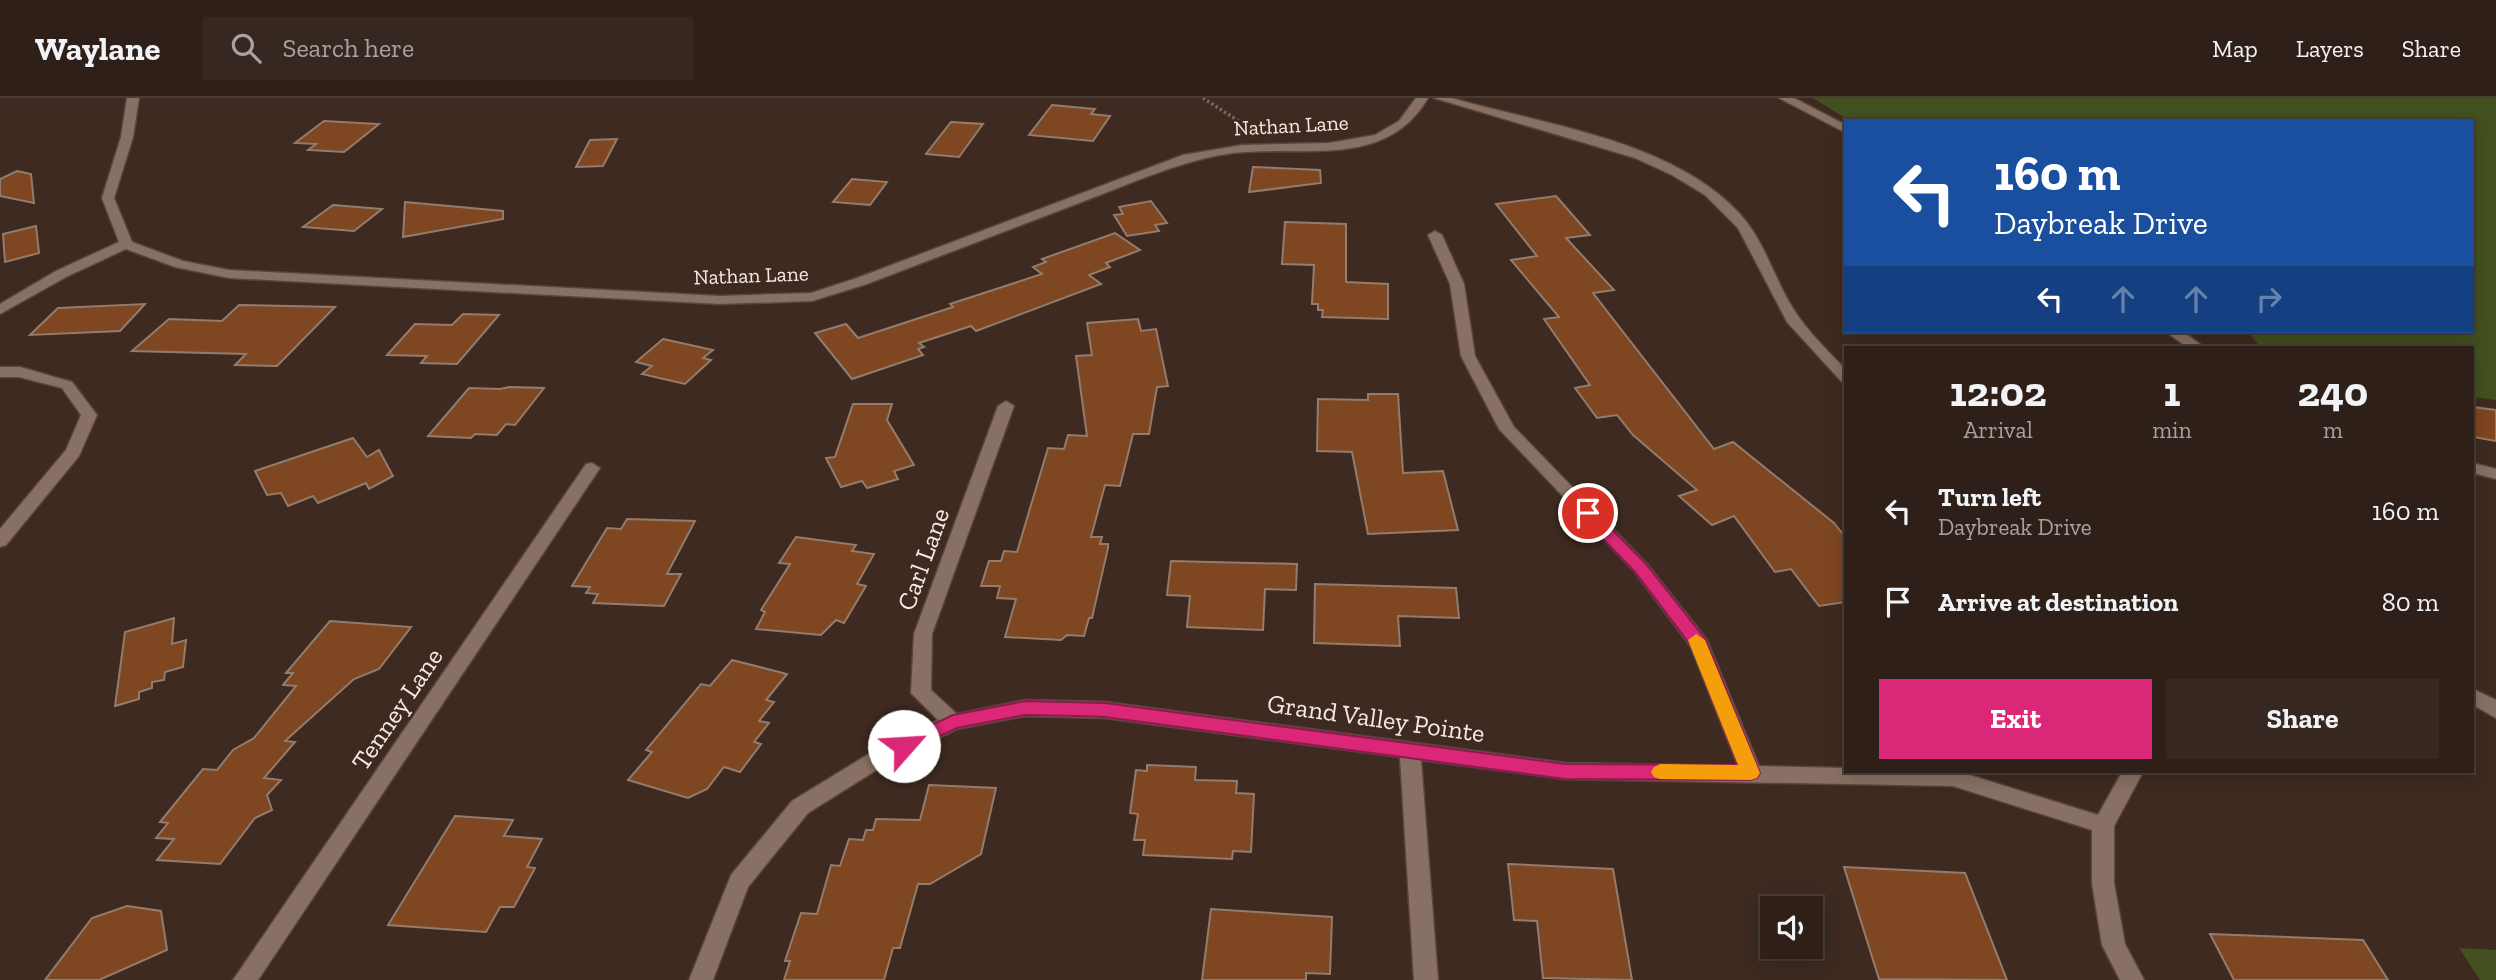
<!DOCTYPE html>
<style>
:root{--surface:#2e2018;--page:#362821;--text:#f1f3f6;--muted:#a7a3a2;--line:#493e37;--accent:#db2777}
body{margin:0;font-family:"Zilla Slab",serif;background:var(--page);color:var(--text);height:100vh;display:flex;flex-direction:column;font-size:26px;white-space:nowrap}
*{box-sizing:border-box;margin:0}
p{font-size:23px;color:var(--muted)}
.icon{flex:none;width:38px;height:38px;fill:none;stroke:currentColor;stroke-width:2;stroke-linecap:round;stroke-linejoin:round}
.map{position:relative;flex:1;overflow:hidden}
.panel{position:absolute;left:1844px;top:248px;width:630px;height:427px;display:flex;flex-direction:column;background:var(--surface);border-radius:0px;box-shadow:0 4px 18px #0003,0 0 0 2px var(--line)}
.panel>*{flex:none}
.hud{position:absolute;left:1844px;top:21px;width:630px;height:214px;border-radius:0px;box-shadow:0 4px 18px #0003,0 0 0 2px var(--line);background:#1a4fa0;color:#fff;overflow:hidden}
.controls{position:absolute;left:1760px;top:798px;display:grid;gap:14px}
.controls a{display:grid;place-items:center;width:63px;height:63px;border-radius:0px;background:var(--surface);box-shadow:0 4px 18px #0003,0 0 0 2px var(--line);font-size:35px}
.pin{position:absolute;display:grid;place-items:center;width:60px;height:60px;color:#fff;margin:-30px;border:4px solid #fff;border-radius:50%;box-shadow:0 2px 7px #0007}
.me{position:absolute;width:77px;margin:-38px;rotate:64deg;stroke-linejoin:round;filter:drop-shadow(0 0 5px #0008)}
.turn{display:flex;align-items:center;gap:24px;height:147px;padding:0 35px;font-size:32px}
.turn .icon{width:91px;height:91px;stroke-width:2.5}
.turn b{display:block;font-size:49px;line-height:60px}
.lanes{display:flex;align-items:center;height:66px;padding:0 35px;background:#0003;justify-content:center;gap:35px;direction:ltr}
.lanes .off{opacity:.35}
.eta{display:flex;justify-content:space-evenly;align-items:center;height:119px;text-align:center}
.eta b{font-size:42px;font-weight:700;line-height:49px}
.primary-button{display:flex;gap:14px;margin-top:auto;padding:14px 35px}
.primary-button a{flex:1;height:80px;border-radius:0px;background:var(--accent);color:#fff;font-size:28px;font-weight:700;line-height:80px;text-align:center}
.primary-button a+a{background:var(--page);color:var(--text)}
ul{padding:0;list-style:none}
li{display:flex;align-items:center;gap:21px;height:91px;padding:0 35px}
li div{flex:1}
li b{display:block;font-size:26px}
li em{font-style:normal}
header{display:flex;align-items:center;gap:42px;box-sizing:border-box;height:98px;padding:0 35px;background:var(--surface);border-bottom:2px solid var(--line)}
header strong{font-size:33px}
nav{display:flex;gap:38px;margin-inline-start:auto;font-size:24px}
.search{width:490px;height:63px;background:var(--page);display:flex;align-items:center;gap:18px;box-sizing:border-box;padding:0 24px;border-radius:0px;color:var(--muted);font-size:26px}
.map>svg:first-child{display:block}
</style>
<header>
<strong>Waylane</strong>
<div class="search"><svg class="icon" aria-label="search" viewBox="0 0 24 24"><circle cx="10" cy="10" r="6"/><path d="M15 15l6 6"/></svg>Search here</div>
<nav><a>Map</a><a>Layers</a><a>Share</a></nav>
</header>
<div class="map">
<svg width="2496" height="882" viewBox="0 0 2496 882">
<rect width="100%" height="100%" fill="#3e2a20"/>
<g fill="#435120">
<path d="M 1813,0 L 2496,0 L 2496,302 L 2473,299 L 2473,250 L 2261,250 L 2247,233 L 2473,233 L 2473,23 L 1850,23 Z"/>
<path d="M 2459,850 L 2496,852 L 2496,882 L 2480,882 Z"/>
</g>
<g fill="#7e4621" stroke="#927c6e" stroke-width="2">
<path d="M 1052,7 L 1095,11 L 1091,16 L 1110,18 L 1093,43 L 1029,37 Z"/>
<path d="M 324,23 L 379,26 L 344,54 L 308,52 L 316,46 L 295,45 Z"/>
<path d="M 951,24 L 983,26 L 959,59 L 926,56 Z"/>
<path d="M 617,41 L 603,68 L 576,69 L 590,42 Z"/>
<path d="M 1253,69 L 1320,72 L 1321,85 L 1249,94 Z"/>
<path d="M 17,73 L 31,76 L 34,105 L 0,98 L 0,81 Z"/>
<path d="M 852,81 L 887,84 L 870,107 L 833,104 Z"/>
<path d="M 1556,98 L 1590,137 L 1566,140 L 1614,192 L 1593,195 L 1714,351 L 1733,344 L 1834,425 L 1846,440 L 1846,504 L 1819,508 L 1791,471 L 1775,474 L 1734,418 L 1712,427 L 1679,398 L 1697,392 L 1633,337 L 1617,317 L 1597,320 L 1575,290 L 1590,287 L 1544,221 L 1559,219 L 1511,162 L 1537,158 L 1496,106 Z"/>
<path d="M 1151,103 L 1167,125 L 1155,127 L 1159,133 L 1127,138 L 1114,117 L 1123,116 L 1119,109 Z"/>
<path d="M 405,104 L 503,113 L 503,121 L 403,139 Z"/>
<path d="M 333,107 L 382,111 L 354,133 L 303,129 Z"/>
<path d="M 1285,124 L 1346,126 L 1346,184 L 1388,186 L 1388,221 L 1322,219 L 1323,212 L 1318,212 L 1318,206 L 1312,206 L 1314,167 L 1282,166 Z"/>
<path d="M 36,128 L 39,155 L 5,164 L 3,136 Z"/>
<path d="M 1115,135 L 1140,152 L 1106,165 L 1110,169 L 1089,177 L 1101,186 L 976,233 L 971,228 L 919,245 L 924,249 L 918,251 L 923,257 L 852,281 L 815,235 L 846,226 L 858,240 L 953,209 L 950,206 L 1042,176 L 1033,169 L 1046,164 L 1042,161 Z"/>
<path d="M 145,206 L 120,233 L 30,237 L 58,210 Z"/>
<path d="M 239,207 L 335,209 L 277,268 L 235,267 L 246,256 L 132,253 L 169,221 L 222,223 Z"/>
<path d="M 463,216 L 499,217 L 457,266 L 421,265 L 427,258 L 387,257 L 415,226 L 452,227 Z"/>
<path d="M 1138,221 L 1141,233 L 1156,231 L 1168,288 L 1157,289 L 1149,336 L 1133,336 L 1120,388 L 1105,387 L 1091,439 L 1102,439 L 1100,446 L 1108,446 L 1108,450 L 1092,520 L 1089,520 L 1084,538 L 1067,537 L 1061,542 L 1005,539 L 1016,501 L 997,500 L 1000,488 L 981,488 L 989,463 L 1001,463 L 1004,453 L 1017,454 L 1048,350 L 1064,351 L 1068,337 L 1087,338 L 1076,258 L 1092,257 L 1087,225 Z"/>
<path d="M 663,241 L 713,252 L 703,260 L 711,262 L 685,286 L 642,276 L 652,268 L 636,264 Z"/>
<path d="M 509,289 L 544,290 L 515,327 L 506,326 L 497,337 L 475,336 L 471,340 L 428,338 L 469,290 L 500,291 Z"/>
<path d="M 1368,296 L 1398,296 L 1403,375 L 1443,373 L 1458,432 L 1368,436 L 1352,354 L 1317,353 L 1318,301 L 1368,302 Z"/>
<path d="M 853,306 L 892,306 L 887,322 L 914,367 L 894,373 L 898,381 L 867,390 L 862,383 L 841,389 L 826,360 L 835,359 Z"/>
<path d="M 2473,309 L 2496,312 L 2496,343 L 2473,339 Z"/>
<path d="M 353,340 L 367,359 L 379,352 L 393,378 L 369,391 L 366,385 L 318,405 L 313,398 L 288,408 L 281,395 L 267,397 L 255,373 Z"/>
<path d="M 627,421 L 695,423 L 667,476 L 681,476 L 664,508 L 593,505 L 598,496 L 586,495 L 590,489 L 572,488 L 607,430 L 621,431 Z"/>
<path d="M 796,439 L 856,447 L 852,453 L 874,456 L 857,486 L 866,488 L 844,525 L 836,522 L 821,537 L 756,531 L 765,514 L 761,512 L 790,466 L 779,465 Z"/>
<path d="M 1171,463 L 1297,466 L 1296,492 L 1265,491 L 1263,532 L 1187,529 L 1190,498 L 1167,497 Z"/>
<path d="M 1315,486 L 1456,490 L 1459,520 L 1398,518 L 1400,548 L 1314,545 Z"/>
<path d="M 174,520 L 172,546 L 186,542 L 183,569 L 165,574 L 164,582 L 152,584 L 152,590 L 139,594 L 139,601 L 115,608 L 125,534 Z"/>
<path d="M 330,523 L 411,529 L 379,571 L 354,581 L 285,643 L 295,644 L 264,680 L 281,682 L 267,697 L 272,712 L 255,720 L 220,766 L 157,762 L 174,741 L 156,740 L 168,725 L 160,724 L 203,671 L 217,672 L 233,652 L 254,640 L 296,588 L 283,587 L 293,575 L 286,575 Z"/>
<path d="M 732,562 L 787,576 L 766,602 L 774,604 L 759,623 L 769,625 L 754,644 L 761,646 L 740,674 L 724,669 L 707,691 L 688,700 L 628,682 L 652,654 L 646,652 L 701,586 L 710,588 Z"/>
<path d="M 1147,667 L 1196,669 L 1195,682 L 1237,683 L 1236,695 L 1254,696 L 1251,754 L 1233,753 L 1232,761 L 1143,757 L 1145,742 L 1134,742 L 1138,716 L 1130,715 L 1136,672 L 1147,673 Z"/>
<path d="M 929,687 L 996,690 L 981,756 L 930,786 L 918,786 L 900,850 L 893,850 L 884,882 L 784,882 L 790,863 L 785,863 L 801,815 L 817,816 L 831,767 L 840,768 L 849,741 L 863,742 L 866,732 L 873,732 L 876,721 L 920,722 Z"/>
<path d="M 455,718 L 513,722 L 504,738 L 542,741 L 527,769 L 535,770 L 514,809 L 500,809 L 486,834 L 388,827 Z"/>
<path d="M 1508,766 L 1613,771 L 1632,882 L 1543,880 L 1537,823 L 1514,822 Z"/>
<path d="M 1844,769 L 1965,775 L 2007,882 L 1879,881 Z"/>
<path d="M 127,808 L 161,813 L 167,852 L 99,882 L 45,882 L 92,820 Z"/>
<path d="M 1211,811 L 1332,819 L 1330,876 L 1306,875 L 1306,882 L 1202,882 Z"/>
<path d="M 2210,836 L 2363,842 L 2388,882 L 2234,882 Z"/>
</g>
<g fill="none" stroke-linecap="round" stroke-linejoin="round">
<defs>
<g id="minor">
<path d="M 127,0 L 139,0 L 133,39 L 114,100 L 132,144 L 183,163 L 229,172 L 720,198 L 811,195 L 857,180 L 1183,57 L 1242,47 L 1329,45 L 1375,37 L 1399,23 L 1416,0 L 1428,0 C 1386,72 1303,47 1233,55 C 1182,62 1135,84 1087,102 C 1013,130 940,158 867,186 L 812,203 L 720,206 L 229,180 L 175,169 L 126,151 L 66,179 L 0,216 L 0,206 L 56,173 L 119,144 L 102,100 L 121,39 Z"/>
<path d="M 1434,0 L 1452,0 C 1544,27 1671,42 1739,115 C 1765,143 1774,181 1794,212 C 1808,234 1828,253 1846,272 L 1846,285 L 1841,283 L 1787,224 L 1738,130 L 1705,97 L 1672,77 L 1635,60 Z"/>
<path d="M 1779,0 L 1794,0 L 1846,27 L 1846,35 Z"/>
<path d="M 1435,133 L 1442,137 L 1464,186 L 1475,258 L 1514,329 L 1647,466 L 1707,542 L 1759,668 L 1846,670 L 1846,674 L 1960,674 L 2098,717 L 2122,674 L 2143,674 L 2114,728 L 2114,785 L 2125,846 L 2144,882 L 2120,882 L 2102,847 L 2092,785 L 2092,732 L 1953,688 L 1565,681 L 1421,662 L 1438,882 L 1414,882 L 1400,659 L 1105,620 L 1025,618 L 957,631 L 886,666 L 808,715 L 748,789 L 713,882 L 689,882 L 731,777 L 792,703 L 872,654 L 938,622 L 911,595 L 914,536 L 998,308 L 1006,303 L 1014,308 L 932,536 L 931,592 L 957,616 L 1025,602 L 1105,604 L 1565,665 L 1738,668 L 1691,549 L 1635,474 L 1499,331 L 1461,258 L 1450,186 L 1428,137 Z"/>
<path d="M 2165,233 L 2182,233 L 2205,250 L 2188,250 Z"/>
<path d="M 0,269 L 20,269 L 72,284 L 97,317 L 79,358 L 6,447 L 0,449 L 0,431 L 66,352 L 81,317 L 62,290 L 19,279 L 0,279 Z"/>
<path d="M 592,365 L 600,370 L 258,882 L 233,882 L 586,366 Z"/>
<path d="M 2473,365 L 2496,371 L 2496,381 L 2473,375 Z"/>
<path d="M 2473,591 L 2496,602 L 2496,620 L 2473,607 Z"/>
</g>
</defs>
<use href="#minor" stroke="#57463c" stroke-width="3"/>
<path stroke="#7a685f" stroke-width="3.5" stroke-dasharray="2.5 2.5" stroke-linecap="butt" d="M 1203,0 L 1240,24 L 1247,32"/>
<use href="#minor" fill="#887064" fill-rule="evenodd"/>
</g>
<path fill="#db2777" stroke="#8e194d" stroke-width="2" d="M 1588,410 L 1593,412 L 1646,466 L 1706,542 L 1760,675 L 1757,680 L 1751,682 L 1565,681 L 1105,619 L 1078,618 L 1025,617 L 957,630 L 904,655 L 897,653 L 894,648 L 897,643 L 953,617 L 1025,603 L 1105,605 L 1565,666 L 1738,667 L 1692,549 L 1635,474 L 1582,419 L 1580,415 Z"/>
<path fill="#f59e0b" d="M 1696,536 L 1705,542 L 1760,675 L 1757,680 L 1751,682 L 1660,681 L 1654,679 L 1651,674 L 1654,669 L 1660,666 L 1738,667 L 1688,542 Z"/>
<g text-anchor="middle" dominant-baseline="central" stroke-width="5" stroke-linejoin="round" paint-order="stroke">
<g font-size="21" fill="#f7e9e2" stroke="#3e2a20">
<text transform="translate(1291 27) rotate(-3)">Nathan Lane</text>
<text transform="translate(751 177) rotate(-2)">Nathan Lane</text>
</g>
<g font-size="26" fill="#f7e9e2" stroke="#3e2a20">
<text transform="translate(923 461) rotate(-70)">Carl Lane</text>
<text transform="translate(397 611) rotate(-56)">Tenney Lane</text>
<text transform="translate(1376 620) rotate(8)">Grand Valley Pointe</text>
</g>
</g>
</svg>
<div class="controls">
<a><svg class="icon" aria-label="sound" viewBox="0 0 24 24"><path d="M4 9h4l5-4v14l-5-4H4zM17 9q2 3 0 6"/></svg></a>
</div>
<div class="pin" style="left:1588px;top:415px;background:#d93025"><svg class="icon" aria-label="arrive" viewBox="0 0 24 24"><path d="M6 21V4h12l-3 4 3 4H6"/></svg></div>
<svg class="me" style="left:904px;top:648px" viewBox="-20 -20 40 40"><circle r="19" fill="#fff"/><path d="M0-13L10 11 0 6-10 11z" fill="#db2777"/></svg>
<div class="hud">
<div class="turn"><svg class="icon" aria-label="left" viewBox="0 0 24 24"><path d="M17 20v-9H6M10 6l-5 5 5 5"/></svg><div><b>160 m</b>Daybreak Drive</div></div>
<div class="lanes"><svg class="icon" aria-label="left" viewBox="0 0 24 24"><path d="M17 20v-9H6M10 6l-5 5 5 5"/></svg><svg class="icon off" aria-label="ahead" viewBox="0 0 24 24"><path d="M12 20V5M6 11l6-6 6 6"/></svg><svg class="icon off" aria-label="ahead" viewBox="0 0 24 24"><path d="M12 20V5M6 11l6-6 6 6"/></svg><svg class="icon off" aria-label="right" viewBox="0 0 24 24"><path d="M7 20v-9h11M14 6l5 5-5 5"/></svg></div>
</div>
<section class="panel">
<div class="eta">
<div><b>12:02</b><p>Arrival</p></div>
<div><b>1</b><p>min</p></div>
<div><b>240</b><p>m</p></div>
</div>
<ul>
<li><svg class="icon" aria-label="left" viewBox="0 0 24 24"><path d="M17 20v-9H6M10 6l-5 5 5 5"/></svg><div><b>Turn left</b><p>Daybreak Drive</p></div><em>160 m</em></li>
<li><svg class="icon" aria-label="arrive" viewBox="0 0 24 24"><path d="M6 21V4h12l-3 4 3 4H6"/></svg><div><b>Arrive at destination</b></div><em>80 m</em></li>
</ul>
<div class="primary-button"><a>Exit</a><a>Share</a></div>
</section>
</div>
